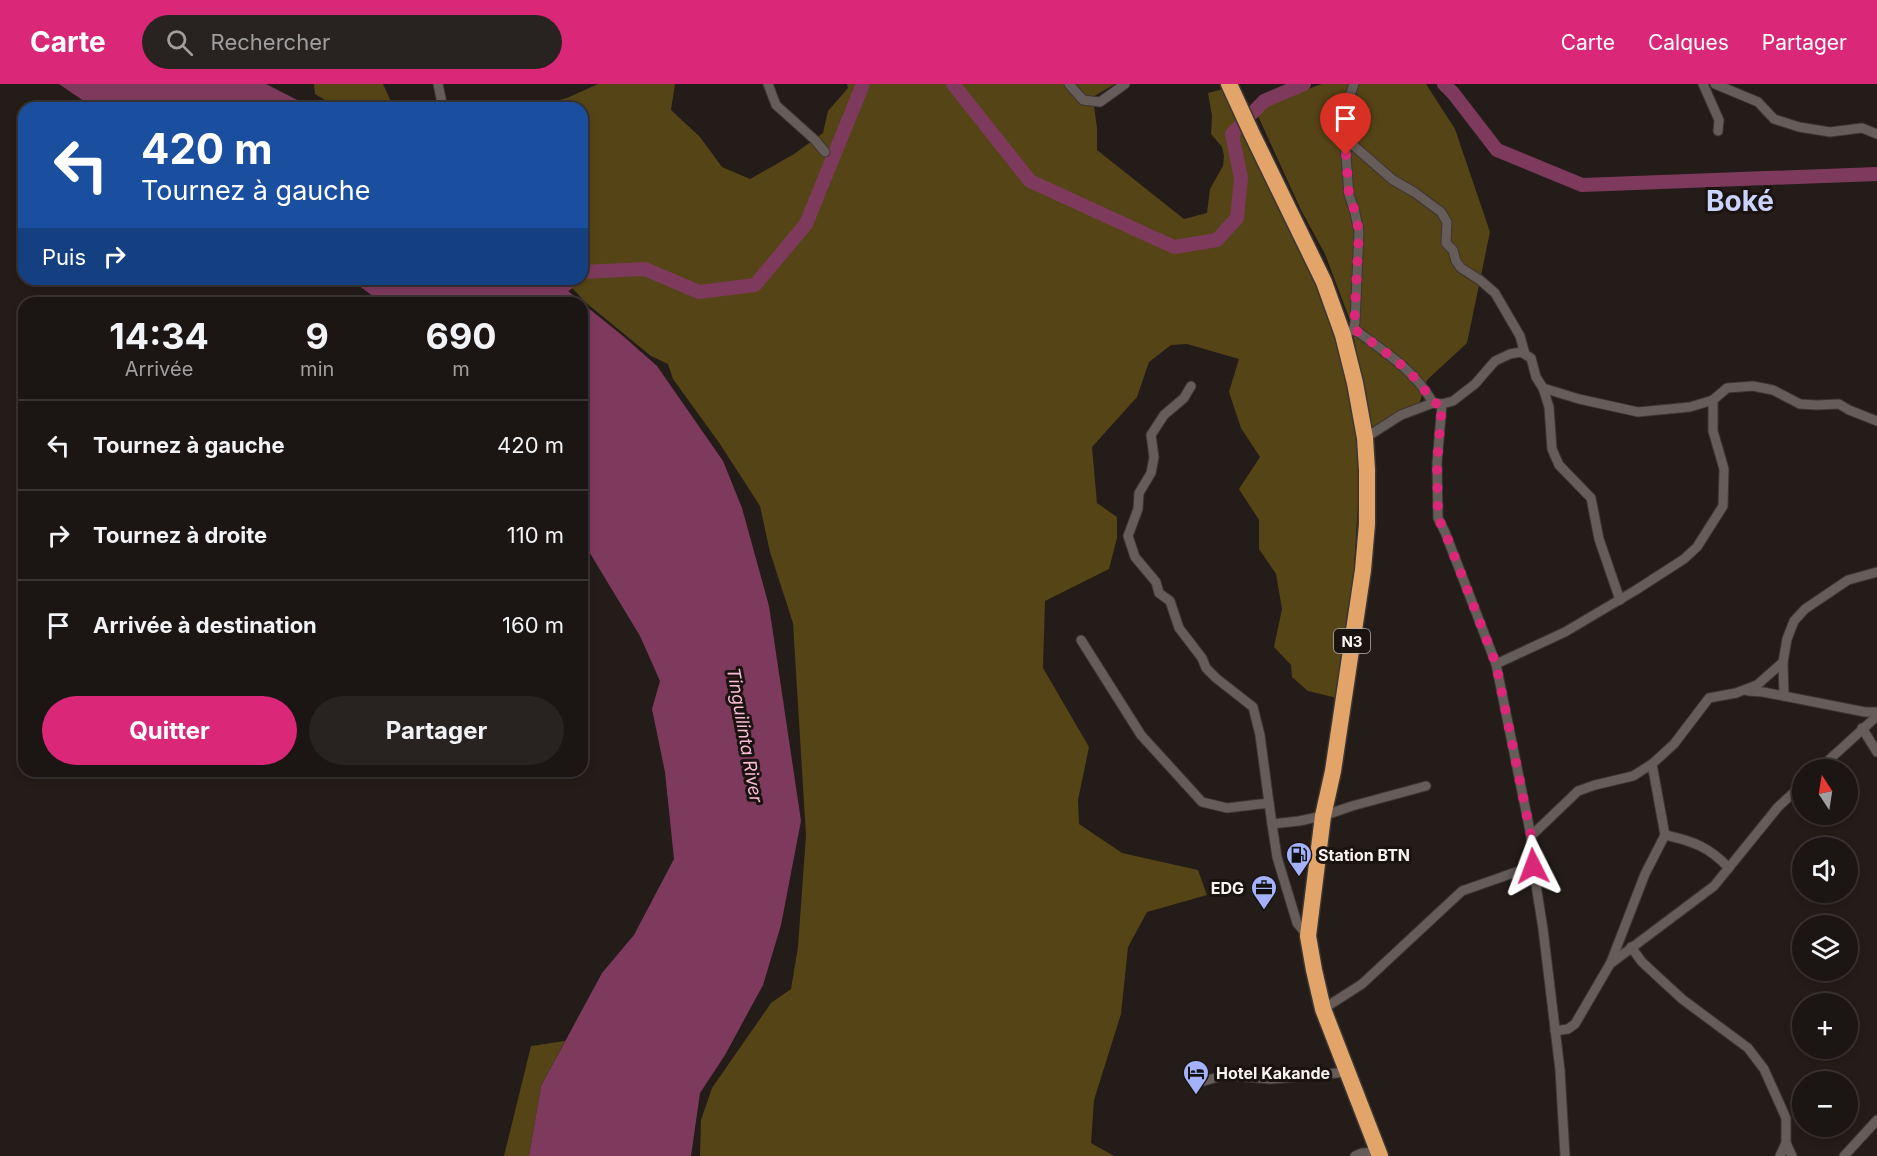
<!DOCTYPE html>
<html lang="fr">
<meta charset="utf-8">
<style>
:root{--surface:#1b1513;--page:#282221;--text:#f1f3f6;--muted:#a09fa0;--line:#393433;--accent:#db2777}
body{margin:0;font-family:Inter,sans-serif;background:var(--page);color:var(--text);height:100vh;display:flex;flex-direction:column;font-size:22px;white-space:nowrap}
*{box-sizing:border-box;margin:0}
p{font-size:20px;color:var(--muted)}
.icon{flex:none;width:33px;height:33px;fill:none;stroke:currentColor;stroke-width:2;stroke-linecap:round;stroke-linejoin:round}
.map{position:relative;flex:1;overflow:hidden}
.drawer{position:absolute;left:18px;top:213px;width:570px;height:480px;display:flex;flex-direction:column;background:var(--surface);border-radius:18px;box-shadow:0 3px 9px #0003,0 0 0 2px var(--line)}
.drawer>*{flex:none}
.banner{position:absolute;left:18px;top:18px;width:570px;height:183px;border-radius:18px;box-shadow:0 3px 9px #0003,0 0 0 2px var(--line);background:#1a4fa0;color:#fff;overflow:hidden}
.needle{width:39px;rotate:348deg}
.fabs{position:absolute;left:1792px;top:675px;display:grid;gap:12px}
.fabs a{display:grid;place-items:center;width:66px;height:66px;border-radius:50%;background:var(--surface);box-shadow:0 3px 9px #0003,0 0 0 2px var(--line);font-size:30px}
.pin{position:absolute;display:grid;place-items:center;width:51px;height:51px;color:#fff;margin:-62px -26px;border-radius:50% 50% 50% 0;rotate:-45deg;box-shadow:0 0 6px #0007}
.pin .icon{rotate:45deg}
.me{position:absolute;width:66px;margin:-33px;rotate:357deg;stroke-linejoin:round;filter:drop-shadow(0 0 4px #0008)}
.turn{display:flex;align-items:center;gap:21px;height:126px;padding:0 24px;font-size:27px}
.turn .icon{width:78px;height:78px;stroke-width:2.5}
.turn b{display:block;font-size:42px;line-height:51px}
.then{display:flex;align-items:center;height:57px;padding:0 24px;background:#0003;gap:12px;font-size:22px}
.eta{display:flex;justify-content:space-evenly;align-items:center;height:102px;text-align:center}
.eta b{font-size:36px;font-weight:700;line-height:42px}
.cta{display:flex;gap:12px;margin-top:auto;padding:12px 24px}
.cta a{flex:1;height:69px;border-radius:36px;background:var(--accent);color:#fff;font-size:24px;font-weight:700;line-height:69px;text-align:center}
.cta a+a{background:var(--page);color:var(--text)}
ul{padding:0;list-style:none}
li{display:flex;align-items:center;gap:18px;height:90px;padding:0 24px;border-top:2px solid var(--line)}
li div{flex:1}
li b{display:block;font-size:22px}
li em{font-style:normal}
header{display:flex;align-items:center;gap:36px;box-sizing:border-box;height:84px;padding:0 30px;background:var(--accent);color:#fff}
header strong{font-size:28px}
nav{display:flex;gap:33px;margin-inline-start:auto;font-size:21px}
.search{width:420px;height:54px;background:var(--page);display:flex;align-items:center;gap:15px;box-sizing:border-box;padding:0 21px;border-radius:33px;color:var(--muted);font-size:22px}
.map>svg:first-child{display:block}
</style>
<header>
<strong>Carte</strong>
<div class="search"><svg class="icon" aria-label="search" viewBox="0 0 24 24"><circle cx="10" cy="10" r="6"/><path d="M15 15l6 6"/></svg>Rechercher</div>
<nav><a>Carte</a><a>Calques</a><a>Partager</a></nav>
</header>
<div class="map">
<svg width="1877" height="1072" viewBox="0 0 1877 1072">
<rect width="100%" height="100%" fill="#241c19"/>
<g fill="#554415">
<path d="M 314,0 L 383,0 L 394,24 L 338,24 L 315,10 Z"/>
<path d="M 598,0 L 675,0 L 671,26 L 700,53 L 722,83 L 750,95 L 794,70 L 823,49 L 828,27 L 848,4 L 847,0 L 1115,0 L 1091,14 L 1079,16 L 1094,22 L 1097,44 L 1097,66 L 1184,135 L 1207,129 L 1210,105 L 1223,82 L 1224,72 L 1222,63 L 1211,50 L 1212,32 L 1208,9 L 1223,5 L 1329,222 L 1357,332 L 1359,401 L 1354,486 L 1337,614 L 1308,607 L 1292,593 L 1291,581 L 1274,563 L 1282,525 L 1276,490 L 1259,465 L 1259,436 L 1239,405 L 1260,373 L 1241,344 L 1229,308 L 1239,275 L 1187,260 L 1171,261 L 1149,278 L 1137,313 L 1092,363 L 1097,419 L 1117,433 L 1117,454 L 1109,485 L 1045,517 L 1043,584 L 1089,663 L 1078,716 L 1079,740 L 1122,769 L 1198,786 L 1207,811 L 1147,828 L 1128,863 L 1121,930 L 1094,1016 L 1091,1059 L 1114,1072 L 700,1072 L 701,1036 L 712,1004 L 771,919 L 791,905 L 798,863 L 806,751 L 793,539 L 770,468 L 760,422 L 720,360 L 673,295 L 668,280 L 651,272 L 585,218 L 564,195 L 582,195 L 582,24 L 533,23 L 567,14 Z"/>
<path d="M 1322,0 L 1426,0 L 1455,45 L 1490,148 L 1467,259 L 1427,296 L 1416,330 L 1372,347 L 1351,239 L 1325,170 L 1301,126 L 1258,32 L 1272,18 Z"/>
<path d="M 565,957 L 541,1002 L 529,1072 L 504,1072 L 531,962 Z"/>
</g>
<g fill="#7e3a5d">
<path d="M 59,0 L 266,0 L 313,24 L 94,24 Z"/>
<path d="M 350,195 L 554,195 L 582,219 L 382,219 Z"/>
<path d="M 582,219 L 623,252 L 657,282 L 723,377 L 742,424 L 769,522 L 801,737 L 781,841 L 763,901 L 725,971 L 700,1009 L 691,1072 L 529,1072 L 541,1002 L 602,889 L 634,851 L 674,775 L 665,688 L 652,625 L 660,597 L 640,552 L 582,456 Z"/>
</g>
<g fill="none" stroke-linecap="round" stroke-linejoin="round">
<g stroke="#7e3a5d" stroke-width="14">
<path d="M 953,0 L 1030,97 L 1174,163 L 1217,156 L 1237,134 L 1241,94 L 1232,50 L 1264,17 L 1304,0"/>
<path d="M 1444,0 L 1453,9 L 1497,66 L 1582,101 L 1877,90"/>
<path d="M 582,188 L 645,185 L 699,208 L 755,201 L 806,140 L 863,0"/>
<path d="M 539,219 L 573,195"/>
</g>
<defs>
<g id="street">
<path d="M 438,0 L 443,24"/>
<path d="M 768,0 L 776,21 L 815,56 L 825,68"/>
<path d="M 1069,0 L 1083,16 L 1100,18 L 1125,0"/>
<path d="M 1703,0 L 1719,36 L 1718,47"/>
<path d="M 1715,0 L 1758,18 L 1774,35 L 1799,43 L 1830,48 L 1862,44 L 1877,50"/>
<path d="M 1345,54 L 1393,96 L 1414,108 L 1441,128 L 1447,138 L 1446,159 L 1453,166 L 1456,177 L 1461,184 L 1480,196 L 1495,209 L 1520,252 L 1525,270"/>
<path d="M 1354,245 C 1383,267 1415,286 1433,319"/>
<path d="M 1343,251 L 1354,245 L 1355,238 L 1359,147 L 1354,125 L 1349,111 L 1343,32 L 1354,0"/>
<path d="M 1191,302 L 1184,314 L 1164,331 L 1151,351 L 1154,373 L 1151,389 L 1139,409 L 1138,425 L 1128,452 L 1135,473 L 1156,498 L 1159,509 L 1170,517 L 1179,544 L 1202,574 L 1206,584 L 1216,594 L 1253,623 L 1260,651 L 1269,719"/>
<path d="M 1543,304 L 1549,323 L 1552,365 L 1559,381 L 1591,414 L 1599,455 L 1620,516"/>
<path d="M 1442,320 L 1437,379 L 1438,434 L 1445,448 L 1496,580 L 1531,752 L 1533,782 L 1543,845 L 1560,986 L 1565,1072"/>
<path d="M 1365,354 L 1401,331 L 1433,319 L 1442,320 L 1453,317 L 1475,300 L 1495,277 L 1510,270 L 1521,268 L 1531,274 L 1536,293 L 1543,304 L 1579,315 L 1638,328 L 1690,323 L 1713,316 L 1727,304 L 1753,302 L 1773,306 L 1800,320 L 1817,321 L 1839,320 L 1849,326 L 1877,337"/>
<path d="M 1081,556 L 1141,651 L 1202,718 L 1227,724 L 1269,719 L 1272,740"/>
<path d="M 1783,578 L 1784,612"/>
<path d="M 1496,580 L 1565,548 L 1636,506 L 1684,475 L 1697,463 L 1723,422 L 1724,385 L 1713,347 L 1713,316"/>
<path d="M 1748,607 L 1763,608 L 1865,628 L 1877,628"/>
<path d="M 1862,644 L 1877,668"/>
<path d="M 1818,686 L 1877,632"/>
<path d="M 1665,751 C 1693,757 1709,763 1729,784"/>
<path d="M 1531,752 L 1578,707 L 1595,701 L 1633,692 L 1652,680 L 1674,660 L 1709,614 L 1736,609 L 1757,601 L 1783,578 L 1787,555 L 1794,537 L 1805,525 L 1848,496 L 1877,488"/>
<path d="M 1308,852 L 1297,839 L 1277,773 L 1272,740 L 1299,737 L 1323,732 L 1352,722 L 1426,702"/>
<path d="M 1631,863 L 1642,878 L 1682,915 L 1748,964 L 1764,985 L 1786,1034 L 1786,1059 L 1780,1072"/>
<path d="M 1611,878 L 1645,790 L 1665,751 L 1652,680"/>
<path d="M 1323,925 L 1362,900 L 1462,807 L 1533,782"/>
<path d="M 1555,947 L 1568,945 L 1575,940 L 1610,880 L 1714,802 L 1778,723 L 1803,700"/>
<path d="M 1204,997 L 1225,991 L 1271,995 L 1348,988"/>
<path d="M 1786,1059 L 1792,1072"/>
<path d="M 1355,1072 L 1362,1069 L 1378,1068"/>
<path d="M 1844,1072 L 1877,1036"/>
</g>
<path id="highway" d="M 1229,0 L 1252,50 L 1324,198 L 1343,251 L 1355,299 L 1365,354 L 1367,386 L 1367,440 L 1363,486 L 1333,687 L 1323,732 L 1308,852 L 1314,886 L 1323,925 L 1380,1072"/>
</defs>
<use href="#street" stroke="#3c3634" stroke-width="11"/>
<use href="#highway" stroke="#3c3634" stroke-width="19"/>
<use href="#street" stroke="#665c59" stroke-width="9"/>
<use href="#highway" stroke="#e2a468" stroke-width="16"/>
</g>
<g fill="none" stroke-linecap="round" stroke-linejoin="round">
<path stroke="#db2777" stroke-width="10" stroke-dasharray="0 18" d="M 1346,71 L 1349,111 L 1354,125 L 1359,147 L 1354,245 C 1383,267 1415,286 1433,319 L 1442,320 L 1437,379 L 1438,434 L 1445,448 L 1496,580 L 1531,752 L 1533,782"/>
</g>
<defs>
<symbol id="fuel-pin" viewBox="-11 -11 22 30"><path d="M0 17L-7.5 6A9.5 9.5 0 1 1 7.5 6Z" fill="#a4b2fc" stroke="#1a1310"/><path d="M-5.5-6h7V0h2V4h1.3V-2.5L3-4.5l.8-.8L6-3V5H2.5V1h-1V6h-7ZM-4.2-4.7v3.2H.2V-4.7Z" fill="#111"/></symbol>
<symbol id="office-pin" viewBox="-11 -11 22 30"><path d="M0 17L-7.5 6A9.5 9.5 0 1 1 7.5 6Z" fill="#a4b2fc" stroke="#1a1310"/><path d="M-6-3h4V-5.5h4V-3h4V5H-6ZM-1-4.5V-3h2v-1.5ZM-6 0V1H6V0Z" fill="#111"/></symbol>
<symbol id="hotel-pin" viewBox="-11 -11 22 30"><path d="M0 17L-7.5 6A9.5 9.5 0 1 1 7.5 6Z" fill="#a4b2fc" stroke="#1a1310"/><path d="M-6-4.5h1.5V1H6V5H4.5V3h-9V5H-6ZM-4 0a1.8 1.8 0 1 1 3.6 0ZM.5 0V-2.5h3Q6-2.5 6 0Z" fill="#111"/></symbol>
</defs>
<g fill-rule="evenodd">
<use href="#fuel-pin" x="1284" y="756" width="30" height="40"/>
<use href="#office-pin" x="1249" y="789" width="30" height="40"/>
<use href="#hotel-pin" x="1181" y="974" width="30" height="40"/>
</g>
<g text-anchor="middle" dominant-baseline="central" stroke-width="6" stroke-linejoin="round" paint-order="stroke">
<rect fill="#1a1310" stroke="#b6b0ae" stroke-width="1.5" x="1334" y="545" width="36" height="24" rx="4.5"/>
<g font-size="15" font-weight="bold" fill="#f9f3f2">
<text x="1352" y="557">N3</text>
</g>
<g font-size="16" font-weight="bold" fill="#f9f3f2" stroke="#1a1310" text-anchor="start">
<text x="1318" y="771">Station BTN</text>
<text x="1244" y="804" text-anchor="end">EDG</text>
<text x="1216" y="989">Hotel Kakande</text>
</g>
<g font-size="18" font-style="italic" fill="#fabcd9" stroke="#1a1310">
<text transform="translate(745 651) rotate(80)">Tinguilinta River</text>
</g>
<g font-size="28" font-weight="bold" fill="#cad3fe" stroke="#1a1310">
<text x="1740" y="117">Boké</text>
</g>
</g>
</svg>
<div class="fabs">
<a><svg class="needle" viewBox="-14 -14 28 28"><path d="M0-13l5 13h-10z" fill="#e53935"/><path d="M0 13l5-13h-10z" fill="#a09fa0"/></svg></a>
<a><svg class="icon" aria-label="sound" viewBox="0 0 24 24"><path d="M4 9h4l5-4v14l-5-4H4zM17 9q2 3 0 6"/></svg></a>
<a><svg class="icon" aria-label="layers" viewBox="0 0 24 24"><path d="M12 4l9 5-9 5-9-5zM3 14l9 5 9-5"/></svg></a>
<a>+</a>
<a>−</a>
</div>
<div class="pin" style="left:1346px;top:71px;background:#d93025"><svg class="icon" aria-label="arrive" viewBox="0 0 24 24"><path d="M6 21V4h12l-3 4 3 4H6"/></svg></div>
<svg class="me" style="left:1533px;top:782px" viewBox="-20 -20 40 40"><path d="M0-17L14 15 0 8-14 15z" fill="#db2777" stroke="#fff" stroke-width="4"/></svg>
<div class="banner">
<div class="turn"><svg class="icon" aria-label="left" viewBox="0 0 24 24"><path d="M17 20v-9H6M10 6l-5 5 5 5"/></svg><div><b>420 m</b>Tournez à gauche</div></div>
<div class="then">Puis<svg class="icon" aria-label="right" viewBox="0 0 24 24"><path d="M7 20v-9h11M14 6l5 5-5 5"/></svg></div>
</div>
<section class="drawer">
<div class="eta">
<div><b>14:34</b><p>Arrivée</p></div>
<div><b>9</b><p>min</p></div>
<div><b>690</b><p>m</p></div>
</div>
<ul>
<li><svg class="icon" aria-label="left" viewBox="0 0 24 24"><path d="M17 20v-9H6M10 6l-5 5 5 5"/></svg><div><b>Tournez à gauche</b></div><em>420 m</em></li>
<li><svg class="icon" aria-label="right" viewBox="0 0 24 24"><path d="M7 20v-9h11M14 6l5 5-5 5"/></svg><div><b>Tournez à droite</b></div><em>110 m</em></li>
<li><svg class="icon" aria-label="arrive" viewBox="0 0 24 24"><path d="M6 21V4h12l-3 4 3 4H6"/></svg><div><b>Arrivée à destination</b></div><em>160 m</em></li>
</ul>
<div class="cta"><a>Quitter</a><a>Partager</a></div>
</section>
</div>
